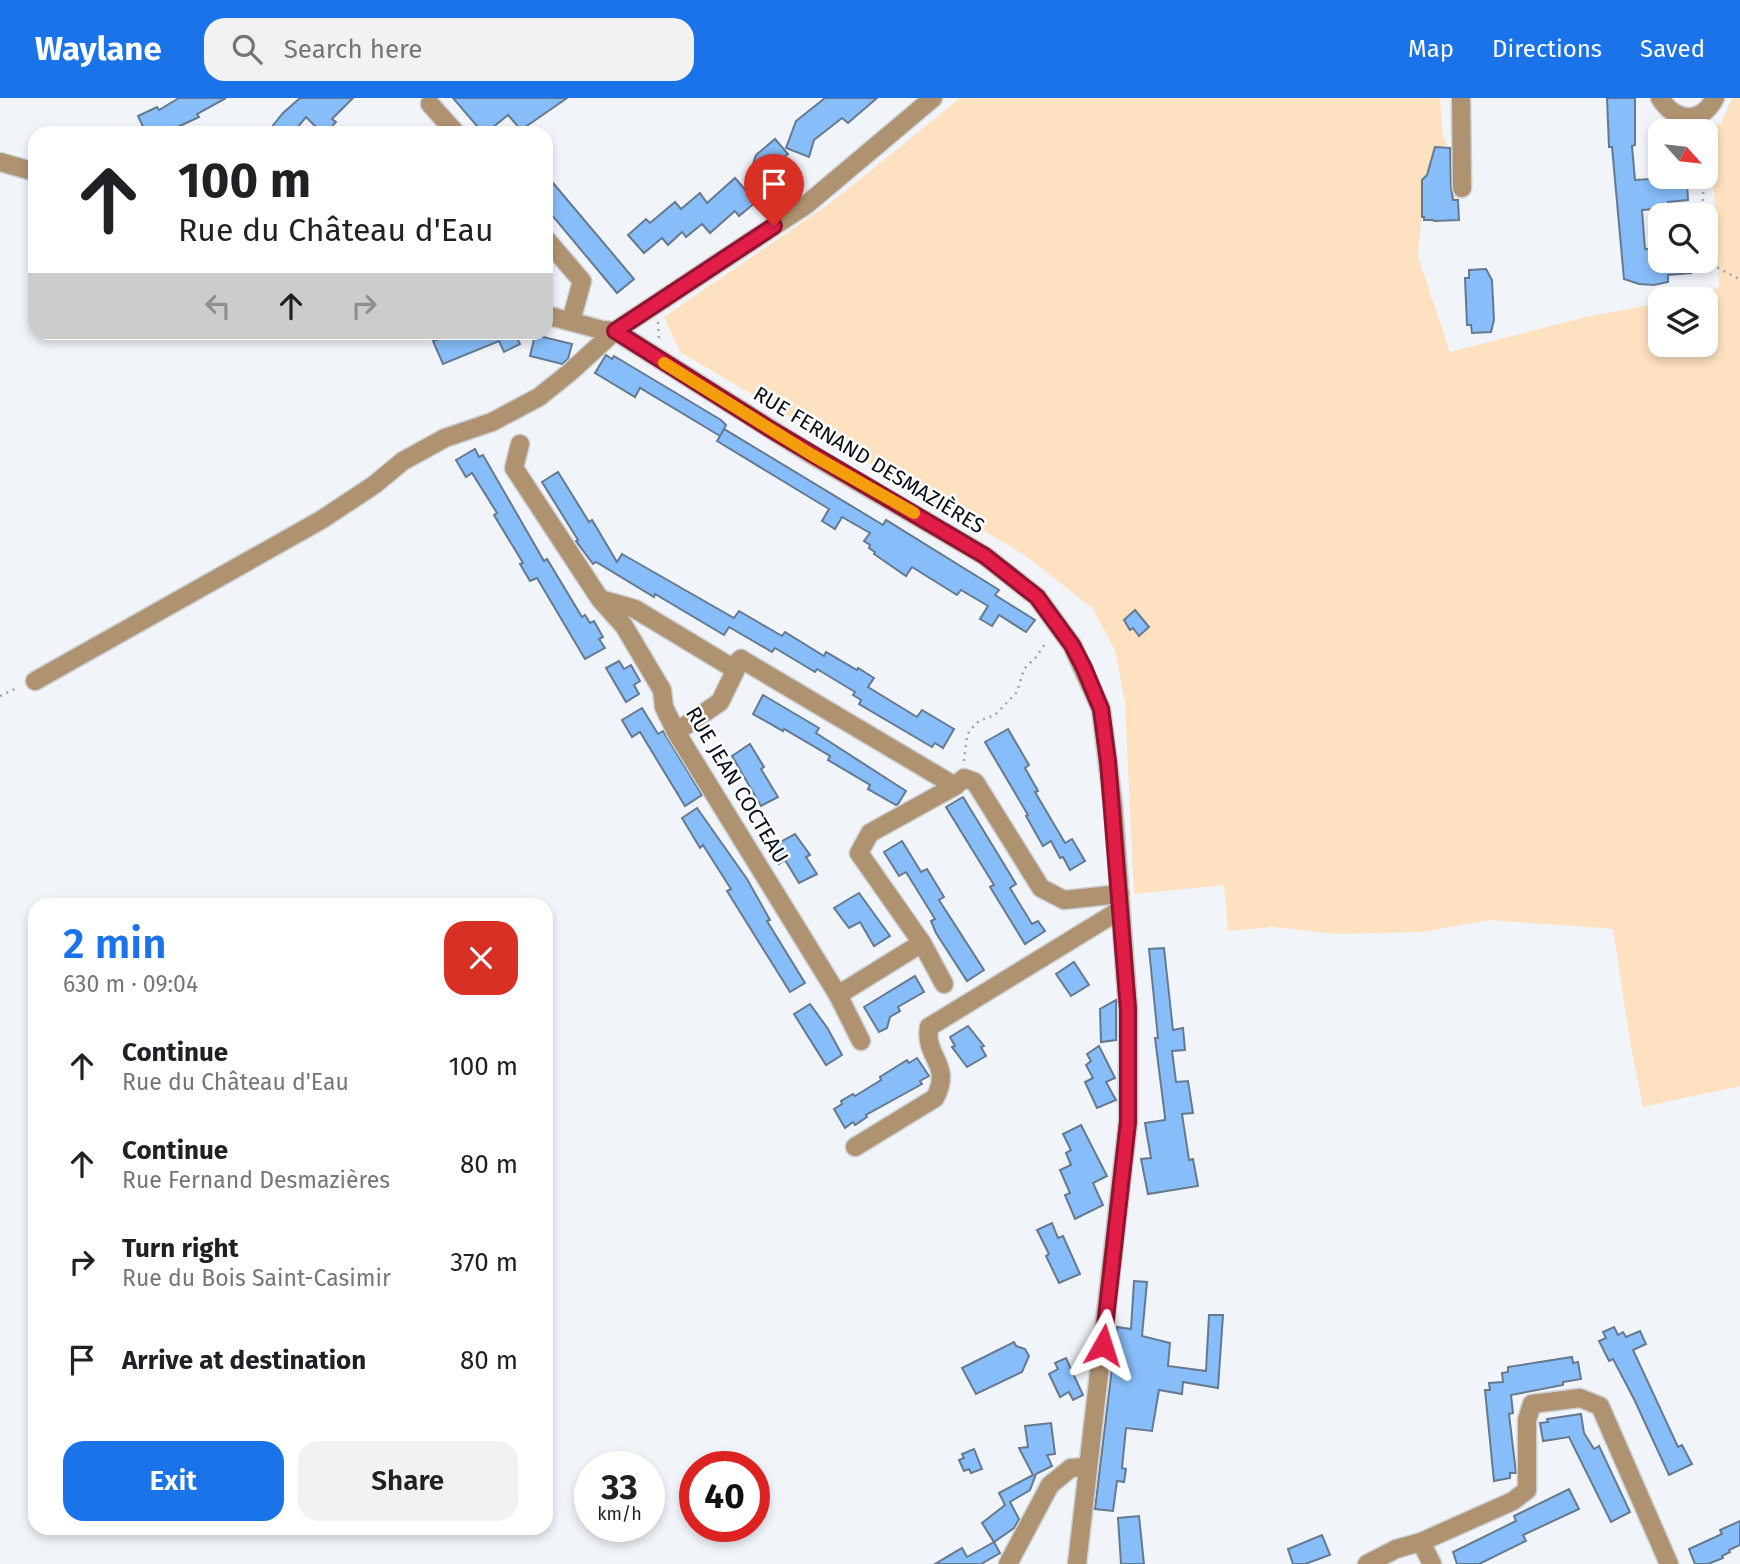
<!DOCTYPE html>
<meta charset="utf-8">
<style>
:root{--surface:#fff;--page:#f2f2f2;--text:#202124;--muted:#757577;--accent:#1a73e8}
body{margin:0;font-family:"Fira Sans",sans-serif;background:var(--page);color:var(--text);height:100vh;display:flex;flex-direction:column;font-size:26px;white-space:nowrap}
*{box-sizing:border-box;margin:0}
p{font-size:23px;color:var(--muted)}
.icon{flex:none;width:38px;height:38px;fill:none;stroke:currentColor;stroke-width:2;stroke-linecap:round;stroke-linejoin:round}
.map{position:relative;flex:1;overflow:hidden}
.sheet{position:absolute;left:28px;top:800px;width:525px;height:637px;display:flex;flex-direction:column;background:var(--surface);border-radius:21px;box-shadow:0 4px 10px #0003}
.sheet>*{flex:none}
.top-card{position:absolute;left:28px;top:28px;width:525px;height:214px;border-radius:21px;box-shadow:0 4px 10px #0003;background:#fff;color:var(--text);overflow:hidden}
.needle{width:46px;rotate:117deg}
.controls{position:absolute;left:1648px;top:21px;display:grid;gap:14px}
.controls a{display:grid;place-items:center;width:70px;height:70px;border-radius:14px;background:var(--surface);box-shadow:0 4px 10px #0003;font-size:35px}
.speed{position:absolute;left:574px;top:1353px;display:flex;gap:14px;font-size:35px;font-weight:700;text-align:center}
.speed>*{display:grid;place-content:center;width:91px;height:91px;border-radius:50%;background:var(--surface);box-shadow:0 4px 10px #0003;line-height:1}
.speed small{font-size:18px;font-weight:400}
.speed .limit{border:10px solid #d22;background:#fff;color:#111}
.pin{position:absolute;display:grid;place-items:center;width:60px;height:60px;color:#fff;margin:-72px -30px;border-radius:50% 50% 50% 0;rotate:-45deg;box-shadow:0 0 7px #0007}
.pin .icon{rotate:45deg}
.me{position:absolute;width:77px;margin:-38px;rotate:6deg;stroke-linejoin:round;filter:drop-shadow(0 0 5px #0008)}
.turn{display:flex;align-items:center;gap:24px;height:147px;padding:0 35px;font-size:32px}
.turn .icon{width:91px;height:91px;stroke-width:2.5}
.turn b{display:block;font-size:49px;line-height:60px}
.lanes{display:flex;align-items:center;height:66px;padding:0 35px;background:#0003;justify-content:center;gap:35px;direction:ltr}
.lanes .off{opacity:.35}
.round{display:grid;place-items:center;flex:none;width:74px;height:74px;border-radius:21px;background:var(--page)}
.overview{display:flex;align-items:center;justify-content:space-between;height:119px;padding:0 35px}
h1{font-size:42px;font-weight:600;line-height:52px;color:var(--accent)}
.action{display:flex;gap:14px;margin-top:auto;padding:14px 35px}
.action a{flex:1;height:80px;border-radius:21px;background:var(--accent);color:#fff;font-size:28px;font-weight:600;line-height:80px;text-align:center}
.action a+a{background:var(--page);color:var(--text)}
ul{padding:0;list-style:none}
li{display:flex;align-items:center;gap:21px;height:98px;padding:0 35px}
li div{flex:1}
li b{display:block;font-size:26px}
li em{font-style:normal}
header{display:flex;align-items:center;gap:42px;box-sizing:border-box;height:98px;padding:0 35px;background:var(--accent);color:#fff}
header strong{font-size:33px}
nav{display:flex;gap:38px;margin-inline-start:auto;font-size:24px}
.search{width:490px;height:63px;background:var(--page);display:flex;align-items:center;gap:18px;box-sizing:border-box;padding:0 24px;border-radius:21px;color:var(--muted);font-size:26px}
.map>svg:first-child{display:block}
</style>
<header>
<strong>Waylane</strong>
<div class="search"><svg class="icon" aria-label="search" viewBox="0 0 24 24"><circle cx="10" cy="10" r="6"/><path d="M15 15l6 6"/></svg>Search here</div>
<nav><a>Map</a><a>Directions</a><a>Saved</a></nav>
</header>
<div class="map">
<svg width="1740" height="1466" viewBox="0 0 1740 1466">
<rect width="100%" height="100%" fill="#f1f5fa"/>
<path fill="#fde1c0" d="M 960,0 L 1440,0 L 1443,41 L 1446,41 L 1447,48 L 1435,49 L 1436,55 L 1431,58 L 1431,73 L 1421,84 L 1459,85 L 1461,100 L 1422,111 L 1418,159 L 1450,254 L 1586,219 L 1661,205 L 1661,247 L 1706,247 L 1706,201 L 1680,201 L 1704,197 L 1719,189 L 1711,29 L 1721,26 L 1732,0 L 1740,0 L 1740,988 L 1643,1009 L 1630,943 L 1613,831 L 1489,822 L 1423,834 L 1336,836 L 1274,829 L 1228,833 L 1224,787 L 1134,796 L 1125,605 L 1115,552 L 1092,510 L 1023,456 L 680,254 L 664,219 L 833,103 Z"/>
<g fill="#87bdf9" stroke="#65798f" stroke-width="2">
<path d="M 179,0 L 226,0 L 197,16 L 199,19 L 165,35 L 146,35 L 138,18 L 157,9 L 159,12 Z"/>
<path d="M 300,0 L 353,0 L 332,21 L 336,24 L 326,35 L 322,35 L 306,19 L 293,35 L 267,35 L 283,15 Z"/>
<path d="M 453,0 L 567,0 L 521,32 L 508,17 L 486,35 L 483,35 Z"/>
<path d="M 825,0 L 877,0 L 848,25 L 842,20 L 814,42 L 809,59 L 786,50 L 796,23 Z"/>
<path d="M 1607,0 L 1635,0 L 1635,47 L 1632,48 L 1635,82 L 1667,80 L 1667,87 L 1687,85 L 1688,102 L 1668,104 L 1669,110 L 1642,112 L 1645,151 L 1661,150 L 1661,163 L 1690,163 L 1691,175 L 1668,177 L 1668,184 L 1654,187 L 1639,186 L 1624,181 L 1612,49 L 1609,49 Z"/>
<path d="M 775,41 L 788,56 L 772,69 L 769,78 L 751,72 L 756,57 Z"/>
<path d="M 1435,49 L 1450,50 L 1451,90 L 1453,102 L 1458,102 L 1459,122 L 1434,123 L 1433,122 L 1424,122 L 1424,119 L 1422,119 L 1422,82 L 1427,77 Z"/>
<path d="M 735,80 L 756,104 L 739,118 L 735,113 L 710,135 L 702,126 L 686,139 L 682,134 L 668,147 L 662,140 L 644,155 L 628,137 L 646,121 L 650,125 L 675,104 L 681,111 L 700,95 L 707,105 Z"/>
<path d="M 553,85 L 634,181 L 617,195 L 546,110 L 546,91 Z"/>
<path d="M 1486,171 L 1492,182 L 1494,222 L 1491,234 L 1472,235 L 1471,227 L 1467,227 L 1465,180 L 1469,180 L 1469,172 Z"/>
<path d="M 461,234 L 473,234 L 475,240 L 489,234 L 519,234 L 515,236 L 520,246 L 504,254 L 499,243 L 443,266 L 433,243 Z"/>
<path d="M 535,237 L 572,246 L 568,261 L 562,266 L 530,258 Z"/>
<path d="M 606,257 L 612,261 L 614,258 L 721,322 L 726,327 L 720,338 L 724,331 L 883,427 L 886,422 L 999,492 L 995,497 L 1035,522 L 1026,534 L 999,517 L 992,528 L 980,521 L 988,508 L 961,492 L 957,497 L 912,469 L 906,478 L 874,456 L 875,454 L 869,450 L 870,447 L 864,443 L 870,435 L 842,419 L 835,431 L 822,423 L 829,411 L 717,343 L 720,338 L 640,290 L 635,299 L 595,275 Z"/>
<path d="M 475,351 L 479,359 L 483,357 L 544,463 L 547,461 L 582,519 L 585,517 L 590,525 L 594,523 L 603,539 L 599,541 L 605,550 L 585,561 L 537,480 L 530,483 L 520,466 L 523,465 L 494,417 L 497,415 L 472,375 L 466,379 L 456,362 Z"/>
<path d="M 558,374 L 589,424 L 592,422 L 617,464 L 622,456 L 734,520 L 739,513 L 782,538 L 785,534 L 824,558 L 826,554 L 857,572 L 858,570 L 874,580 L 868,589 L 917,619 L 922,612 L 954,631 L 943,650 L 935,645 L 932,649 L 859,606 L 861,602 L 853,597 L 855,594 L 817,571 L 815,574 L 775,550 L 772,554 L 729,529 L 724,537 L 655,496 L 654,499 L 596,464 L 593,466 L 576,443 L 578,442 L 542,384 Z"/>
<path d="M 1135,512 L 1149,529 L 1139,538 L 1133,530 L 1130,532 L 1124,522 Z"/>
<path d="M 619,563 L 624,571 L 631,567 L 640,583 L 634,587 L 639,596 L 626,604 L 606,570 Z"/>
<path d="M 763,597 L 819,630 L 816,635 L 906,693 L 898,706 L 896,707 L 868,691 L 870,687 L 828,662 L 830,658 L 784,631 L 783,633 L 753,616 Z"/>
<path d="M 642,610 L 658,636 L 663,633 L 702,697 L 685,708 L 640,634 L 632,639 L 622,622 Z"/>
<path d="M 1008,631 L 1029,667 L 1025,670 L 1038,693 L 1035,694 L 1065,745 L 1072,741 L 1085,763 L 1070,772 L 1063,759 L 1060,760 L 1051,743 L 1043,748 L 1026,718 L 1028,717 L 985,644 Z"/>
<path d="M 750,646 L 764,669 L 761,671 L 778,699 L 761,708 L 732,658 Z"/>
<path d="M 963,699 L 1016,786 L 1010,790 L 1032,826 L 1038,823 L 1045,833 L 1025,846 L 990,789 L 994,787 L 946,709 Z"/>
<path d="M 697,710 L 747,781 L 770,822 L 767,823 L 805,885 L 790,894 L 727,793 L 731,791 L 703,747 L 700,750 L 682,720 Z"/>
<path d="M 795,736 L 810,757 L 806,759 L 817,776 L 799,785 L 785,762 L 779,766 L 769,750 Z"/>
<path d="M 902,743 L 921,774 L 927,771 L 944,799 L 939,802 L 984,872 L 967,883 L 936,835 L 931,823 L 935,821 L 906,774 L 899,778 L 884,754 Z"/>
<path d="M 859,795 L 890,838 L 874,848 L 860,824 L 849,830 L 834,810 Z"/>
<path d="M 1164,850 L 1173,932 L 1183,930 L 1185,952 L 1172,953 L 1176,984 L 1188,983 L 1193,1015 L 1182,1016 L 1189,1062 L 1193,1061 L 1198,1088 L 1148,1096 L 1141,1061 L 1151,1060 L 1145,1025 L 1165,1022 L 1165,1019 L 1155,940 L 1158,940 L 1149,851 Z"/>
<path d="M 1074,864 L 1089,887 L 1071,898 L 1056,876 Z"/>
<path d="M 915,878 L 924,894 L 898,909 L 900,913 L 890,919 L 887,930 L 879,934 L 864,909 Z"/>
<path d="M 1116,902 L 1116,942 L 1101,944 L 1100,911 Z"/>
<path d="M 810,906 L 828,931 L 842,957 L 826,967 L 794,916 Z"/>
<path d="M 968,928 L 984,948 L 981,949 L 986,958 L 967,969 L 952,949 L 955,948 L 950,939 Z"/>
<path d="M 1099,948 L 1115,980 L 1106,984 L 1116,1002 L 1097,1010 L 1085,984 L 1093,980 L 1086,967 L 1091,963 L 1087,956 Z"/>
<path d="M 917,960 L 929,978 L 920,983 L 922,986 L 866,1017 L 867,1019 L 855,1027 L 853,1024 L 845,1030 L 834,1011 L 842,1006 L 841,1003 L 853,996 L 855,998 L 881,982 L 880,979 L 907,962 L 909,965 Z"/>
<path d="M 1081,1027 L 1107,1078 L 1093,1085 L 1103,1107 L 1075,1121 L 1065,1097 L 1070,1095 L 1060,1072 L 1071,1067 L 1066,1055 L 1071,1052 L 1063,1036 Z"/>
<path d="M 1052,1125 L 1058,1140 L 1063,1138 L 1080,1176 L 1059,1185 L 1046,1158 L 1049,1156 L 1037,1132 Z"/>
<path d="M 1134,1183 L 1147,1184 L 1142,1238 L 1170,1245 L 1168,1268 L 1206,1273 L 1209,1217 L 1223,1217 L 1218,1290 L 1183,1284 L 1182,1296 L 1159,1292 L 1152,1333 L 1126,1330 L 1122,1370 L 1126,1371 L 1124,1384 L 1117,1383 L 1113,1413 L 1095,1411 L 1117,1229 L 1131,1231 Z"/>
<path d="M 1614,1229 L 1618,1237 L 1623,1234 L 1626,1239 L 1640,1233 L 1646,1246 L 1633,1252 L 1678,1349 L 1682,1347 L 1692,1366 L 1669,1377 L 1634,1301 L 1613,1261 L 1609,1263 L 1599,1243 L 1606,1240 L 1603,1234 Z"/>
<path d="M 1014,1244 L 1016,1248 L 1025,1251 L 1029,1258 L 1022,1274 L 976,1296 L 962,1270 Z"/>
<path d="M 1572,1259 L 1573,1265 L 1578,1264 L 1581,1281 L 1563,1284 L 1563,1287 L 1511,1297 L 1513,1315 L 1509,1316 L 1516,1375 L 1510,1375 L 1510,1380 L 1494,1383 L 1485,1292 L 1490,1292 L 1489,1285 L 1503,1284 L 1502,1275 L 1508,1274 L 1508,1269 Z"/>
<path d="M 1066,1260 L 1083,1297 L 1073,1302 L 1069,1294 L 1060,1299 L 1049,1276 L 1058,1271 L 1055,1265 Z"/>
<path d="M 1581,1316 L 1584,1335 L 1594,1351 L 1599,1348 L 1630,1414 L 1611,1424 L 1569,1339 L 1543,1343 L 1540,1325 L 1548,1324 L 1547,1321 Z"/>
<path d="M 1051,1325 L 1055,1356 L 1047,1357 L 1052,1368 L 1036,1376 L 1030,1392 L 1010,1404 L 1019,1421 L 1014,1430 L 994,1444 L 982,1425 L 1005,1407 L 999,1395 L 1033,1377 L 1019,1350 L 1028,1349 L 1025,1328 Z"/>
<path d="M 974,1351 L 982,1371 L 971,1375 L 969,1371 L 964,1373 L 959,1362 L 964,1360 L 962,1356 Z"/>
<path d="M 1569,1391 L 1579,1411 L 1523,1437 L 1526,1443 L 1479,1466 L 1457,1466 L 1453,1454 L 1516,1423 L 1514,1418 Z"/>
<path d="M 1139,1418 L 1144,1466 L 1121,1466 L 1118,1420 Z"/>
<path d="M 1740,1423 L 1740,1447 L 1729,1452 L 1730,1454 L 1722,1458 L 1723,1460 L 1708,1466 L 1695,1466 L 1689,1451 L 1722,1436 L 1720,1432 Z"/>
<path d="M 1322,1437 L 1330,1457 L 1305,1466 L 1293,1466 L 1288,1451 Z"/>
<path d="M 994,1444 L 1000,1455 L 981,1466 L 935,1466 L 962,1450 L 967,1459 Z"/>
</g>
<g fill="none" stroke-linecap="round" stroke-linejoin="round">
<defs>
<g id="minor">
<path d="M 1461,0 L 1462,90"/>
<path d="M 1660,0 C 1675,24 1701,27 1715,0"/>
<path d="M 430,6 L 456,35"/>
<path d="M 0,64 L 35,74"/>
<path d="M 546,141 L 582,183 L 571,223"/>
<path d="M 546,217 L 602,232 L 615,233 L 812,357 L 985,458 L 1037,499 L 1072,547 L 1101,611 L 1113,707 L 1128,911 L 1128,1024 L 1077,1466"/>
<path d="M 520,346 L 514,370 L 600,501 L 635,511 L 731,569 L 741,561 L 955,688 L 964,680 L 975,684 L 1041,790 L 1064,802 L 1120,796"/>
<path d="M 600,501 L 624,528 L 662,592 L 664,609 L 676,634 L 838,897 L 861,943"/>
<path d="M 35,583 L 321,422 L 374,387 L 403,363 L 445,340 L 492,324 L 539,299 L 569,275 L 615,233 L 806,107 L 933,0"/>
<path d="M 676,634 L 720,604 L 741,561"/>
<path d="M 944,886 L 922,845 L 859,755 L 870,735 L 955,688"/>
<path d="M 838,897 L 922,845"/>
<path d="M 855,1049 L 935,1000 C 953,966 924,960 929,929 L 1120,812"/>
<path d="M 1421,1444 L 1432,1466"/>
<path d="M 1008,1466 L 1050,1387 L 1071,1370 L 1087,1369"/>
<path d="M 1367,1466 L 1396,1451 L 1421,1444 L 1513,1403 L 1527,1392 L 1527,1322 L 1532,1306 L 1580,1300 L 1600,1308 L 1669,1466"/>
</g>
</defs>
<use href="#minor" stroke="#ccd0d6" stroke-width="21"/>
<g stroke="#a1a6ac" stroke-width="2.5" stroke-dasharray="2 5" stroke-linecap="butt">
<path d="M 1702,117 L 1704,79"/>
<path d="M 1705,163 L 1739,181"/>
<path d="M 658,224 L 659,241"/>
<path d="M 0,598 L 19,589"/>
<path d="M 964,663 L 967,637 L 971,631 L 979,623 L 995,617 L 1017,594 L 1024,571 L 1036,559 L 1047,543"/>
</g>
<use href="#minor" stroke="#af9270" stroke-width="18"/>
</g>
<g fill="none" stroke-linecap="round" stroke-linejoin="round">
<defs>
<path id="route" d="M 774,128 L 615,233 L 770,331 L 985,458 L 1037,499 L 1072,547 L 1084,570 L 1101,611 L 1108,663 L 1128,911 L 1128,1024 L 1103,1247"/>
</defs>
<use href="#route" stroke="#92132f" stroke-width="18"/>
<use href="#route" stroke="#e11d48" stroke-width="12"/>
<path stroke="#f59e0b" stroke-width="12" d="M 664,265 L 812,357 L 914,415"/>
</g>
<g text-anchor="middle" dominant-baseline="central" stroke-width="5" stroke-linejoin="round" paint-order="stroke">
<g font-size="21" fill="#080f18" stroke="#fff">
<text transform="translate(869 362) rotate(31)">RUE FERNAND DESMAZIÈRES</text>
<text transform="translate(737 687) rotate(59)">RUE JEAN COCTEAU</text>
</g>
</g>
</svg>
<div class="controls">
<a><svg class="needle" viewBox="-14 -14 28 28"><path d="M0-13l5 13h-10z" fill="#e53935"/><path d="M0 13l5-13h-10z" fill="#757577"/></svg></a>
<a><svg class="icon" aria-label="search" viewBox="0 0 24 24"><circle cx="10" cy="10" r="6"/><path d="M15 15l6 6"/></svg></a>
<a><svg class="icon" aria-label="layers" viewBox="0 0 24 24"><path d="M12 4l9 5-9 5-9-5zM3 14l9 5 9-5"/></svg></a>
</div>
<div class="speed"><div>33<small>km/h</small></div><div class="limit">40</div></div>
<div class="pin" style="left:774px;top:128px;background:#d93025"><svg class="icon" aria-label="arrive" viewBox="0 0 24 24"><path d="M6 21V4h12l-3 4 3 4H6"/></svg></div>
<svg class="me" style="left:1103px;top:1247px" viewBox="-20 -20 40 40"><path d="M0-17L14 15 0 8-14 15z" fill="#e11d48" stroke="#fff" stroke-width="4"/></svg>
<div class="top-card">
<div class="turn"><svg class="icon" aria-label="ahead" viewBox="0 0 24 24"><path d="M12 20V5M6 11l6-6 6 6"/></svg><div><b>100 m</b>Rue du Château d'Eau</div></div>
<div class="lanes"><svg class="icon off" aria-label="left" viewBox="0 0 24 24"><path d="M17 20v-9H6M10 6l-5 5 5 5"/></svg><svg class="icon" aria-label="ahead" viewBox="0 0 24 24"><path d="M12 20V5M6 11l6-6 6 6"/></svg><svg class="icon off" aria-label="right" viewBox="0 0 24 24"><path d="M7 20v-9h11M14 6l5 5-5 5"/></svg></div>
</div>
<section class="sheet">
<div class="overview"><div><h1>2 min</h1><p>630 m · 09:04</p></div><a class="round" style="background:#d93025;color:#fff"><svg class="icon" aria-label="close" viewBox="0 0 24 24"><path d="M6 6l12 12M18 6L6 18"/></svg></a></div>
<ul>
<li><svg class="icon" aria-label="ahead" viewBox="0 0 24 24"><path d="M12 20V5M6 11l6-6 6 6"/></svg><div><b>Continue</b><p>Rue du Château d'Eau</p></div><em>100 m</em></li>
<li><svg class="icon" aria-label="ahead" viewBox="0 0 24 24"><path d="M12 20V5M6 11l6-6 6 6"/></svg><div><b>Continue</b><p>Rue Fernand Desmazières</p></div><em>80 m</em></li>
<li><svg class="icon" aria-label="right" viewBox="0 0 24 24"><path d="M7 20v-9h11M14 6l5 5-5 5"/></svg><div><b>Turn right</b><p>Rue du Bois Saint-Casimir</p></div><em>370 m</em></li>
<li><svg class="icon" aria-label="arrive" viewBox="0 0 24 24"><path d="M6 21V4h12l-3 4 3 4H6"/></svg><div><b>Arrive at destination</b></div><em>80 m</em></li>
</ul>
<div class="action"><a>Exit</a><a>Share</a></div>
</section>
</div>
